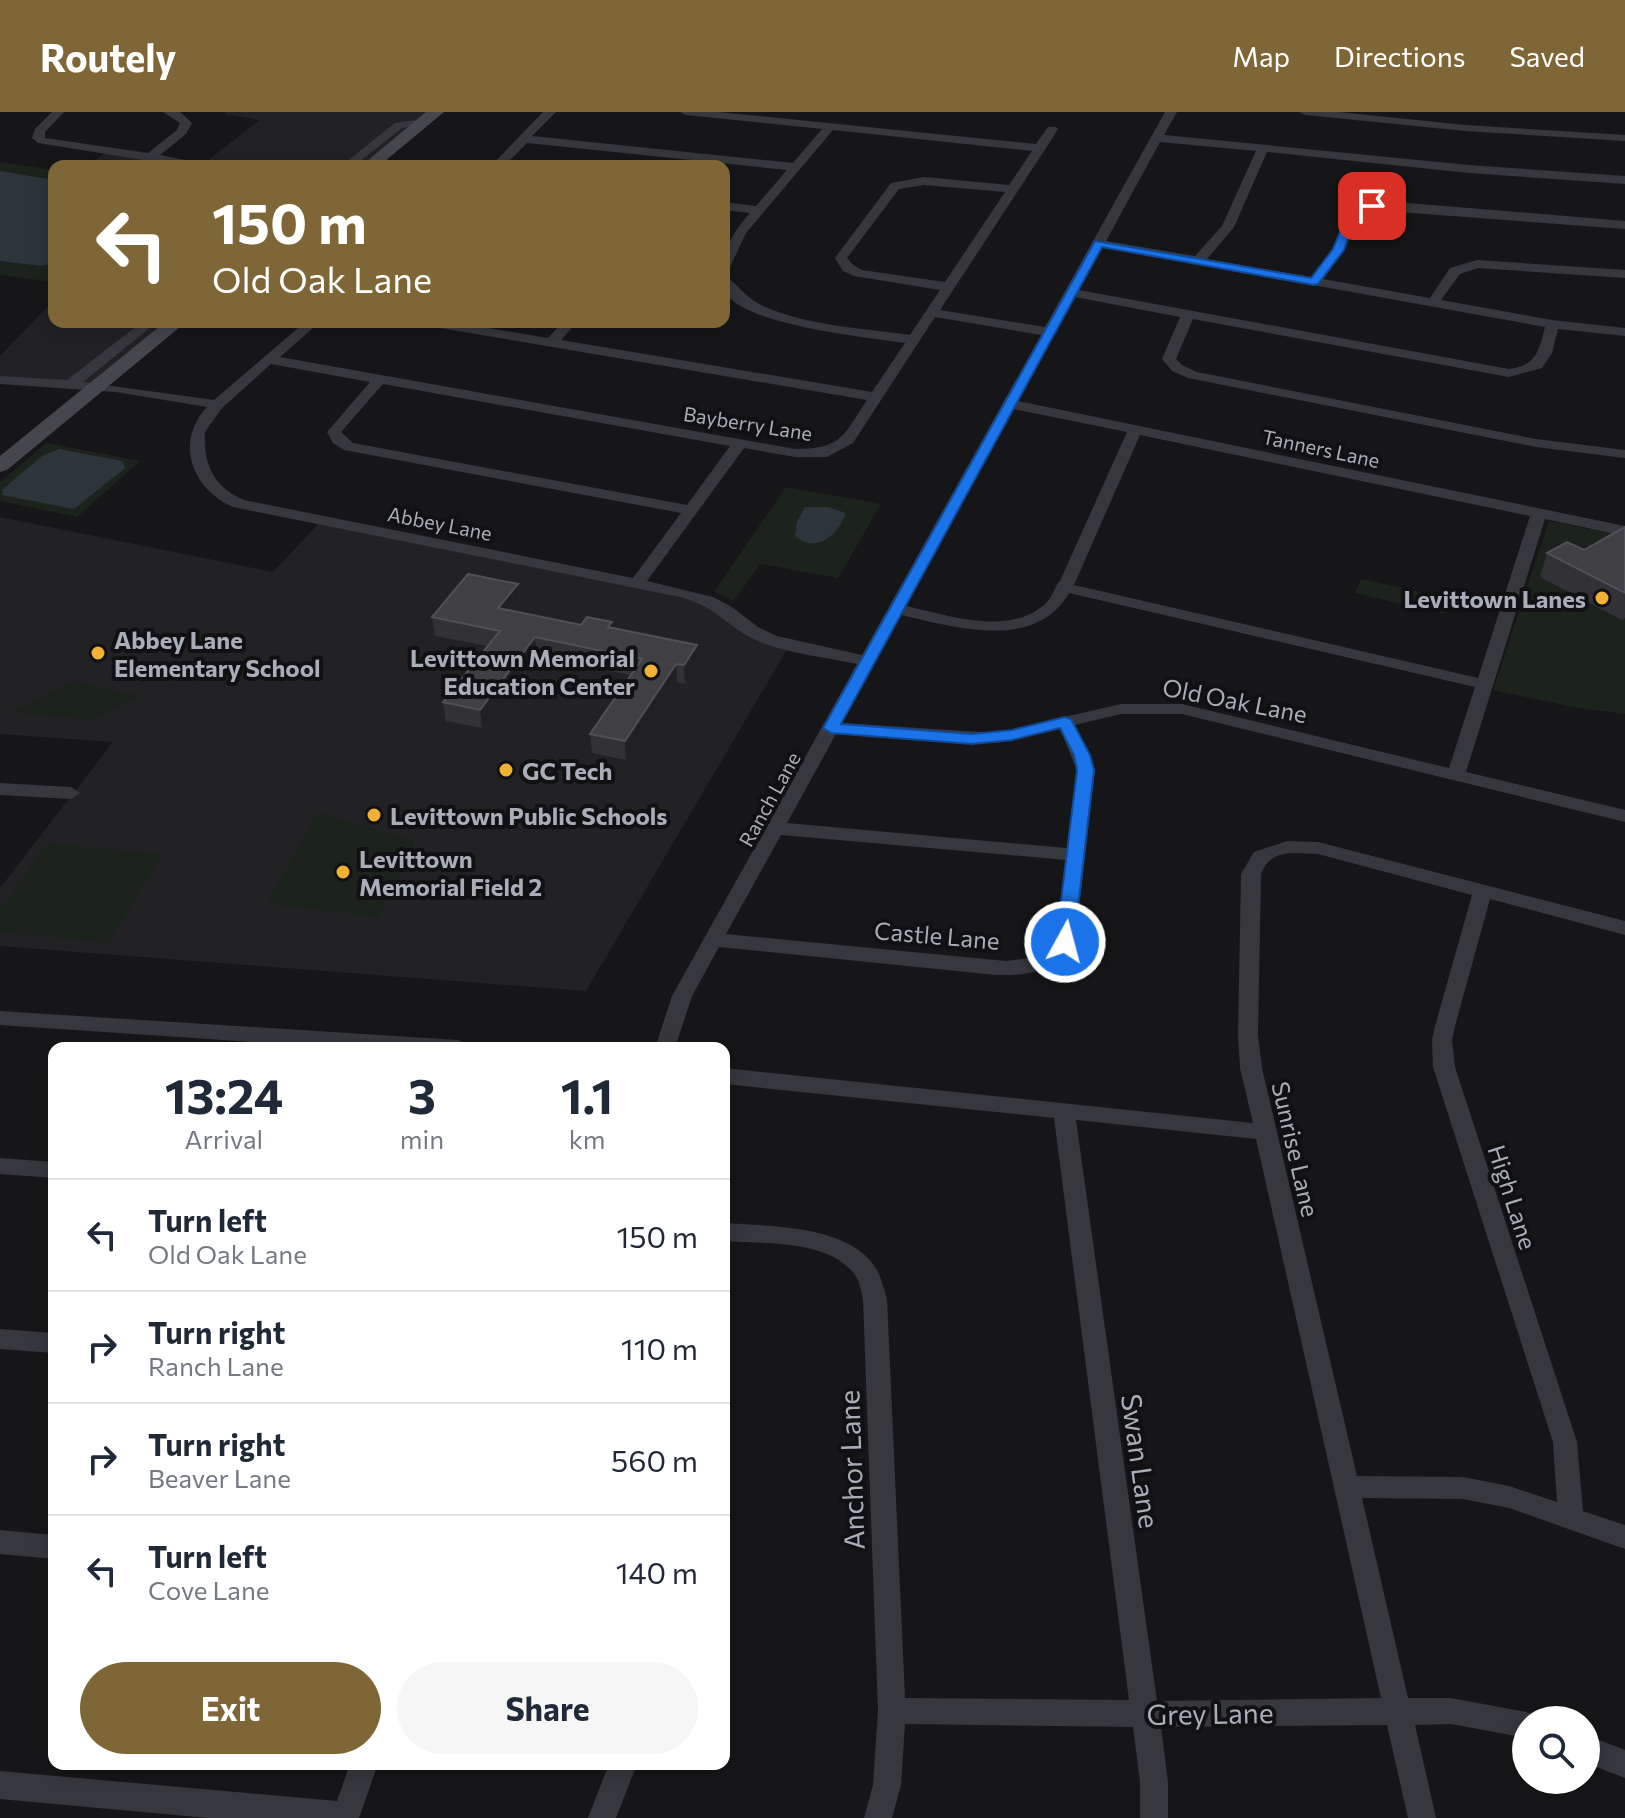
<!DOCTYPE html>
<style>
:root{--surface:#fff;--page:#f6f6f7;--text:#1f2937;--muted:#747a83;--line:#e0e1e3;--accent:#7e6636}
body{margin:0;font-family:Commissioner,sans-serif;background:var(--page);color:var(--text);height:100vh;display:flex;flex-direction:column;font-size:30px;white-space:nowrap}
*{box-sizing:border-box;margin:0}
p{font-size:26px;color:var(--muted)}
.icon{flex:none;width:44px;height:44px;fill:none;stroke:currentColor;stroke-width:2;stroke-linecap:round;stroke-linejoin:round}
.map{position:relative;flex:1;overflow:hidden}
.side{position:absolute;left:48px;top:930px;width:682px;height:728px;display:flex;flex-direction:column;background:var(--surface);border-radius:16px;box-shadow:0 4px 20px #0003}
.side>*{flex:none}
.hud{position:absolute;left:48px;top:48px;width:682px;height:168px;border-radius:16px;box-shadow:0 4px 20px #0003;background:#7e6636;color:#fff;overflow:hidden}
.fabs{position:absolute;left:1512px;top:1594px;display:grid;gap:16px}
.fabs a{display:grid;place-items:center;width:88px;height:88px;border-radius:50%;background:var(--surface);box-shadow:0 4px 20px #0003;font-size:40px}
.pin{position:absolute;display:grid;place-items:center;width:68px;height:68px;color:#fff;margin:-34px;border-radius:16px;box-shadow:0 4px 12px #0006}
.me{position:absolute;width:88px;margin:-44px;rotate:7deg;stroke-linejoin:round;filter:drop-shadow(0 0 6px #0008)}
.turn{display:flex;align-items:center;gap:28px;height:168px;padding:0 32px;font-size:36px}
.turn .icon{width:104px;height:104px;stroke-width:2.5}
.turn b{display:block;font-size:56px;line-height:68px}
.eta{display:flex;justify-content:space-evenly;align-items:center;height:136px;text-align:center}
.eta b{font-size:48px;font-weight:700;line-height:56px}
.cta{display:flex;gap:16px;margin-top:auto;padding:16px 32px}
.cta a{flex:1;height:92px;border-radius:48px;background:var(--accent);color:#fff;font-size:32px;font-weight:700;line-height:92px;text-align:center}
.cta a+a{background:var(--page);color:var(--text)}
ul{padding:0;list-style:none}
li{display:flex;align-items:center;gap:24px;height:112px;padding:0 32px;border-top:2px solid var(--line)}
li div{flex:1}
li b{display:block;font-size:30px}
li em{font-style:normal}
header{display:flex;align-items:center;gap:48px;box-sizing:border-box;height:112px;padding:0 40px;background:var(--accent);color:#fff}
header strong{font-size:38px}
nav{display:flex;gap:44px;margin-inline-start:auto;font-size:28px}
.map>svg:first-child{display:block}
</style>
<header>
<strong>Routely</strong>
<nav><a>Map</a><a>Directions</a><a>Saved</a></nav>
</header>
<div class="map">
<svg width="1625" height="1706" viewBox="0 0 1625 1706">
<rect width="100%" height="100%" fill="#161618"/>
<g fill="#222225">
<path d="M 227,0 L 431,0 L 365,54 L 87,54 L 108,39 L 203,52 L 260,8 L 225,2 Z"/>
<path d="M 54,188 L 54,210 L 175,210 L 95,276 L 0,269 L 0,244 Z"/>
<path d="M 0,405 L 273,460 L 320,410 L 682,481 L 789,534 L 586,879 L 0,834 L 0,776 L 113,630 L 0,622 Z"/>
</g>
<g fill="#1c231d">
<path d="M 0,50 L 54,58 L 54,170 L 0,163 Z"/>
<path d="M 47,331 L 140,349 L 77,405 L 0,389 L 0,370 Z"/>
<path d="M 786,375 L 881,392 L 838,466 L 760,452 L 734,489 L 714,480 Z"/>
<path d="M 1549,409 L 1625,424 L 1625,602 L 1573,595 L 1493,578 Z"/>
<path d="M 1361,467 L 1451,487 L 1446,502 L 1355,481 Z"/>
<path d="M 74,569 L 142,584 L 94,608 L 10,600 Z"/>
<path d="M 317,700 L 416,729 L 379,805 L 267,792 Z"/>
<path d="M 48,731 L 163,742 L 109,831 L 0,820 L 0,797 Z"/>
</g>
<g fill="#2c353c">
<path d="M 0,59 L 54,68 L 54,151 L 41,154 L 0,149 Z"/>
<path d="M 59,337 L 122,349 L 125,356 L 74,397 L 2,383 L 3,377 L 42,344 Z"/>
<path d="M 805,395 L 828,395 L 846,401 C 838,422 817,443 795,424 L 797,410 Z"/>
</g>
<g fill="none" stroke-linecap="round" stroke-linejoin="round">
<g fill="#37383d" fill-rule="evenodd">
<path d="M 52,0 L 64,0 L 45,20 L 45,26 L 148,41 L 177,18 L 180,11 L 163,0 L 180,0 L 192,11 L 186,22 L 160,43 L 215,54 L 149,49 L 38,31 L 32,26 L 35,17 Z"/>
<path d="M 543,0 L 556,0 L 532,24 L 793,51 L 822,17 L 686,3 L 680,0 L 719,0 L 1036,32 L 1048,15 L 1056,15 L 1058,17 L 1046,36 L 940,198 L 1045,215 L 1165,0 L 1177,0 L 1164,23 L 1469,53 L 1625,64 L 1625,72 L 1469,61 L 1267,40 L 1234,115 L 1207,147 L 1311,165 L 1332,138 L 1351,98 L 1384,89 L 1625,109 L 1625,117 L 1371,98 L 1357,106 L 1344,138 L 1323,167 L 1430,186 L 1450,156 L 1477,148 L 1625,158 L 1625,166 L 1478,156 L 1460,162 L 1441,188 L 1552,208 L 1625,216 L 1625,224 L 1558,217 L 1552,241 L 1542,256 L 1509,265 L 1193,207 L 1176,247 L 1182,253 L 1197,260 L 1536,327 L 1625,338 L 1625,346 L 1536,335 L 1188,266 L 1172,259 L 1162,247 L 1180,205 L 1075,185 L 1018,289 L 1625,414 L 1625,424 L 1545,407 L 1466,660 L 1625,698 L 1625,710 L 1182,602 L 1121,602 L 1075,613 L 1095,658 L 1075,830 C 1057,859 1028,864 996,863 L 719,835 L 692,884 L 675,936 L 655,936 L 672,884 L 857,552 C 822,544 777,541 746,523 C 719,506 714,495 680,485 L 233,395 C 192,377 174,330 207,295 L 116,280 L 0,272 L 0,264 L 67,268 L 142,210 L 157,210 L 83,270 L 214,288 L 305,210 L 320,210 L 280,245 L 795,337 C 842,337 843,324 867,288 L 428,214 L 421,210 L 452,210 L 548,226 L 563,210 L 577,210 L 561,228 L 872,280 L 905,231 C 871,226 736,213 724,177 C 723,173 724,168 724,164 C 736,169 745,186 763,194 C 808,214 861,216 910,223 L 940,178 L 854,164 L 843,159 L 835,146 L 891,71 L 924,65 L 1009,73 L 1032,39 L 833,18 L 746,121 L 730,155 L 724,159 C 724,134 734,119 750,101 L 724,98 L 724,90 L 756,94 L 787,58 L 527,31 L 504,54 L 491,54 ZM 1160,30 L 1256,39 L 1222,114 L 1195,144 L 1106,129 ZM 924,73 L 1005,80 L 945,170 L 862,158 L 853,153 L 847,146 L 899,77 ZM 1102,135 L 1545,215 C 1539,239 1536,254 1509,257 L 1079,178 ZM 935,205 L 1041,223 L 862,543 L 777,524 L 758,515 L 732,495 L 713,485 L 647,469 L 744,336 L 795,345 L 827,345 L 853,331 ZM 271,252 L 370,270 L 327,320 L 333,331 L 344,338 L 681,401 L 633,466 L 244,388 C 214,376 203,352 205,320 L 222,296 ZM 383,272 L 730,334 L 687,393 L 353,331 L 341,320 ZM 1014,297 L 1127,320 L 1060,469 C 1054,475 1054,483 1047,490 C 1012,526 948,503 906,494 ZM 1140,323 L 1530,404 L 1478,566 L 1074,473 ZM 1069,481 L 1475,575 L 1449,656 L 1182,592 L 1121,592 L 996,621 L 842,611 L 901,503 C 954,515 1035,540 1069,481 ZM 1060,617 L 1077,658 L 1067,736 L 787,711 L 836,622 L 996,631 ZM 781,723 L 1066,748 L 1055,829 L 1036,845 L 1006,849 L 726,822 Z"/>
<path d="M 1299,0 L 1339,0 L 1465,13 L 1625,23 L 1625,29 L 1465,19 L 1305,3 Z"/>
<path d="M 424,7 L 430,10 L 428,12 L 402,16 L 354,54 L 341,54 L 395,11 Z"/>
<path d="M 0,671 L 71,675 L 80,681 L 71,687 L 0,683 Z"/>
<path d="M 1287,729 L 1318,730 L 1625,809 L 1625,823 L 1490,787 L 1455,914 L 1452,928 L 1455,955 L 1577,1330 L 1583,1399 L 1625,1413 L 1625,1437 L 1509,1396 L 1463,1387 L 1362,1386 L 1408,1586 L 1451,1586 L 1526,1600 L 1536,1603 L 1538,1608 L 1526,1608 L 1526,1626 L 1451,1612 L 1415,1613 L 1436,1706 L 1408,1706 L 1387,1613 L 1161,1615 L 1168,1670 L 1168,1706 L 1140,1706 L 1140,1670 L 1133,1615 L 905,1612 L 901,1673 L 892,1706 L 864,1706 L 873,1673 L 878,1599 L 863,1187 C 861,1179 860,1170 855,1163 C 829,1127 764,1132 724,1129 L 724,1111 C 768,1114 844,1113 873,1152 C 881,1162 883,1175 887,1187 L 905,1586 L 1129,1588 L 1054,1006 L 724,972 L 724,956 L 1253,1011 L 1240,956 L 1238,923 L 1241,762 L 1254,740 ZM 1297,741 L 1318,742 L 1472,783 L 1435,914 L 1432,928 L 1433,955 L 1553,1330 L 1557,1390 L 1509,1374 L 1463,1365 L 1357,1364 L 1262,956 L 1258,923 L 1261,762 C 1267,745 1280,741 1297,741 ZM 1076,1008 L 1256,1027 L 1381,1586 L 1157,1589 Z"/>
<path d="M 0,899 L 458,928 L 465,931 L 468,936 L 343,936 L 0,913 Z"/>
<path d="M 0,1046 L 54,1050 L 54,1066 L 0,1062 Z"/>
<path d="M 0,1217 L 54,1221 L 54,1241 L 0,1237 Z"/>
<path d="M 0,1418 L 54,1423 L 54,1447 L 0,1442 Z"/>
<path d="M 1586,1623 L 1625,1638 L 1625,1666 L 1586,1651 Z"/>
<path d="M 350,1652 L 378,1652 L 359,1706 L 208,1706 L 0,1687 L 0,1659 L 337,1689 Z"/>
<path d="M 609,1652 L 637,1652 L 616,1706 L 588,1706 Z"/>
</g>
<g fill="#45474d" fill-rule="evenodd">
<path d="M 426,0 L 444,0 L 379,54 L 361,54 Z"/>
<path d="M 165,210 L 186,210 L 7,358 L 0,360 L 0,344 Z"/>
</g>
</g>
<g fill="#323236">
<path d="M 1625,415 L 1625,506 L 1622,508 L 1540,465 L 1547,441 L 1584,438 Z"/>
<path d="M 518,472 L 520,490 L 513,499 L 581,513 L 612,516 L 697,533 L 698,552 L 685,572 L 677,570 L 626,648 L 592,641 L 590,622 L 630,563 L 537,544 L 482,616 L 446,609 L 443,590 L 487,534 L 435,524 L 432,505 Z"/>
</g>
<g fill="#212124">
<path d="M 518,472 L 520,490 L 500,515 L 498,496 Z"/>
<path d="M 535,525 L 537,544 L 482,616 L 480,598 Z"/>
<path d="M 697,533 L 698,552 L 685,572 L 684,553 Z"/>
<path d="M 676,552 L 677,570 L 626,648 L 625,629 Z"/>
</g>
<g fill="#3f3f44" stroke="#4f5156" stroke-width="2">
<path d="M 1625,415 L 1625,481 L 1547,441 L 1567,430 L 1584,438 Z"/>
<path d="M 468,462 L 518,472 L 498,496 L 581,513 L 587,505 L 612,510 L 608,515 L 697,533 L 684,553 L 676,552 L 625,629 L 590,622 L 642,547 L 535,525 L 480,598 L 443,590 L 500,519 L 432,505 Z"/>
</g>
<path fill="#1a73e8" stroke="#114b97" stroke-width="2" d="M 1368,91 L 1377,94 L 1357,103 L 1344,138 L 1318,172 L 1314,173 L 1102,135 L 841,612 L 972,622 L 1012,618 L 1065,605 L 1071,607 L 1090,643 L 1094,658 L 1074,830 L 1072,834 L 1059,834 L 1056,830 L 1077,658 L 1074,643 L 1060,616 L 1012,628 L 972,632 L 831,621 L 823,616 L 1095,129 L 1311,166 L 1333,137 L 1348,99 Z"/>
<g fill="#f2b134" stroke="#111113" stroke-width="3">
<circle cx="1602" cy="486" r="8"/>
<circle cx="98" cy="541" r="8"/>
<circle cx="651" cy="559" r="8"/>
<circle cx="506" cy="658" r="8"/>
<circle cx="374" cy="703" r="8"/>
<circle cx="343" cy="760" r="8"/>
</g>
<g text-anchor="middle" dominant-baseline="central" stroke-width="8" stroke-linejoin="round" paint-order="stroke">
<g font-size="20" fill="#a8adb8" stroke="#111113">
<text transform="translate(748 311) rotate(9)">Bayberry Lane</text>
<text transform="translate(1321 336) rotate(12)">Tanners Lane</text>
<text transform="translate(440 411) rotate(11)">Abbey Lane</text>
<text transform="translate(769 687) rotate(-61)">Ranch Lane</text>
</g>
<g font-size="24" font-weight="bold" fill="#a8adb8" stroke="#111113" text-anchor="start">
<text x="1586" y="486" text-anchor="end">Levittown Lanes</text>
<text x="114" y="527">Abbey Lane<tspan x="114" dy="28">Elementary School</tspan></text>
<text x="635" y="545" text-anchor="end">Levittown Memorial<tspan x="635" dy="28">Education Center</tspan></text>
<text x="522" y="658">GC Tech</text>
<text x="390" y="703">Levittown Public Schools</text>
<text x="359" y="746">Levittown<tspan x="359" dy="28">Memorial Field 2</tspan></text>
</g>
<g font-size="24" fill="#a8adb8" stroke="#111113">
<text transform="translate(1235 588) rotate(11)">Old Oak Lane</text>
<text transform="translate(937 823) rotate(5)">Castle Lane</text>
<text transform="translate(1296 1037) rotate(77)">Sunrise Lane</text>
<text transform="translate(1513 1085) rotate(72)">High Lane</text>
</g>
<g font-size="28" fill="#a8adb8" stroke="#111113">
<text transform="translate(1141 1349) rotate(82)">Swan Lane</text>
<text transform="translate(851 1358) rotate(-92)">Anchor Lane</text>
<text transform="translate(1210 1601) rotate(-1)">Grey Lane</text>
</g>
</g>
</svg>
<div class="fabs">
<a><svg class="icon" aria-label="search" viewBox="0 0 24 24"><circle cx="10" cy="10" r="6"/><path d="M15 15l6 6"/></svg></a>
</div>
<div class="pin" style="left:1372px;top:94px;background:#d93025"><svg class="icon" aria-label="arrive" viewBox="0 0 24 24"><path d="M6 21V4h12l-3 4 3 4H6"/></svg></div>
<svg class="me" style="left:1065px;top:830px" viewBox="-20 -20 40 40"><circle r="17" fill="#1a73e8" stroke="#fff" stroke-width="3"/><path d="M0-11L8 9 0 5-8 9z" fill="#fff"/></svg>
<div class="hud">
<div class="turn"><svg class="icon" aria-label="left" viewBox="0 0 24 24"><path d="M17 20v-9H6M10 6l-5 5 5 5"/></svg><div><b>150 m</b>Old Oak Lane</div></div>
</div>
<section class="side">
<div class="eta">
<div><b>13:24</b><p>Arrival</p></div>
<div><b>3</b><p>min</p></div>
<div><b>1.1</b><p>km</p></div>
</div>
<ul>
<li><svg class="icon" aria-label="left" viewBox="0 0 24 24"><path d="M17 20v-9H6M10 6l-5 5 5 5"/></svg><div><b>Turn left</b><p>Old Oak Lane</p></div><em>150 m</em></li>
<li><svg class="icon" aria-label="right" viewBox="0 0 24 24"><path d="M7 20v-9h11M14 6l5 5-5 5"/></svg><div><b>Turn right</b><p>Ranch Lane</p></div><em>110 m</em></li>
<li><svg class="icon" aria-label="right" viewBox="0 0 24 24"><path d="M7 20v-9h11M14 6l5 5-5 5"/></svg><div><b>Turn right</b><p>Beaver Lane</p></div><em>560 m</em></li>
<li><svg class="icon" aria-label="left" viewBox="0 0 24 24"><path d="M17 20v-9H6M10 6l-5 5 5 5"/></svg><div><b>Turn left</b><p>Cove Lane</p></div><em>140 m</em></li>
</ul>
<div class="cta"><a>Exit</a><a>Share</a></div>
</section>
</div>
